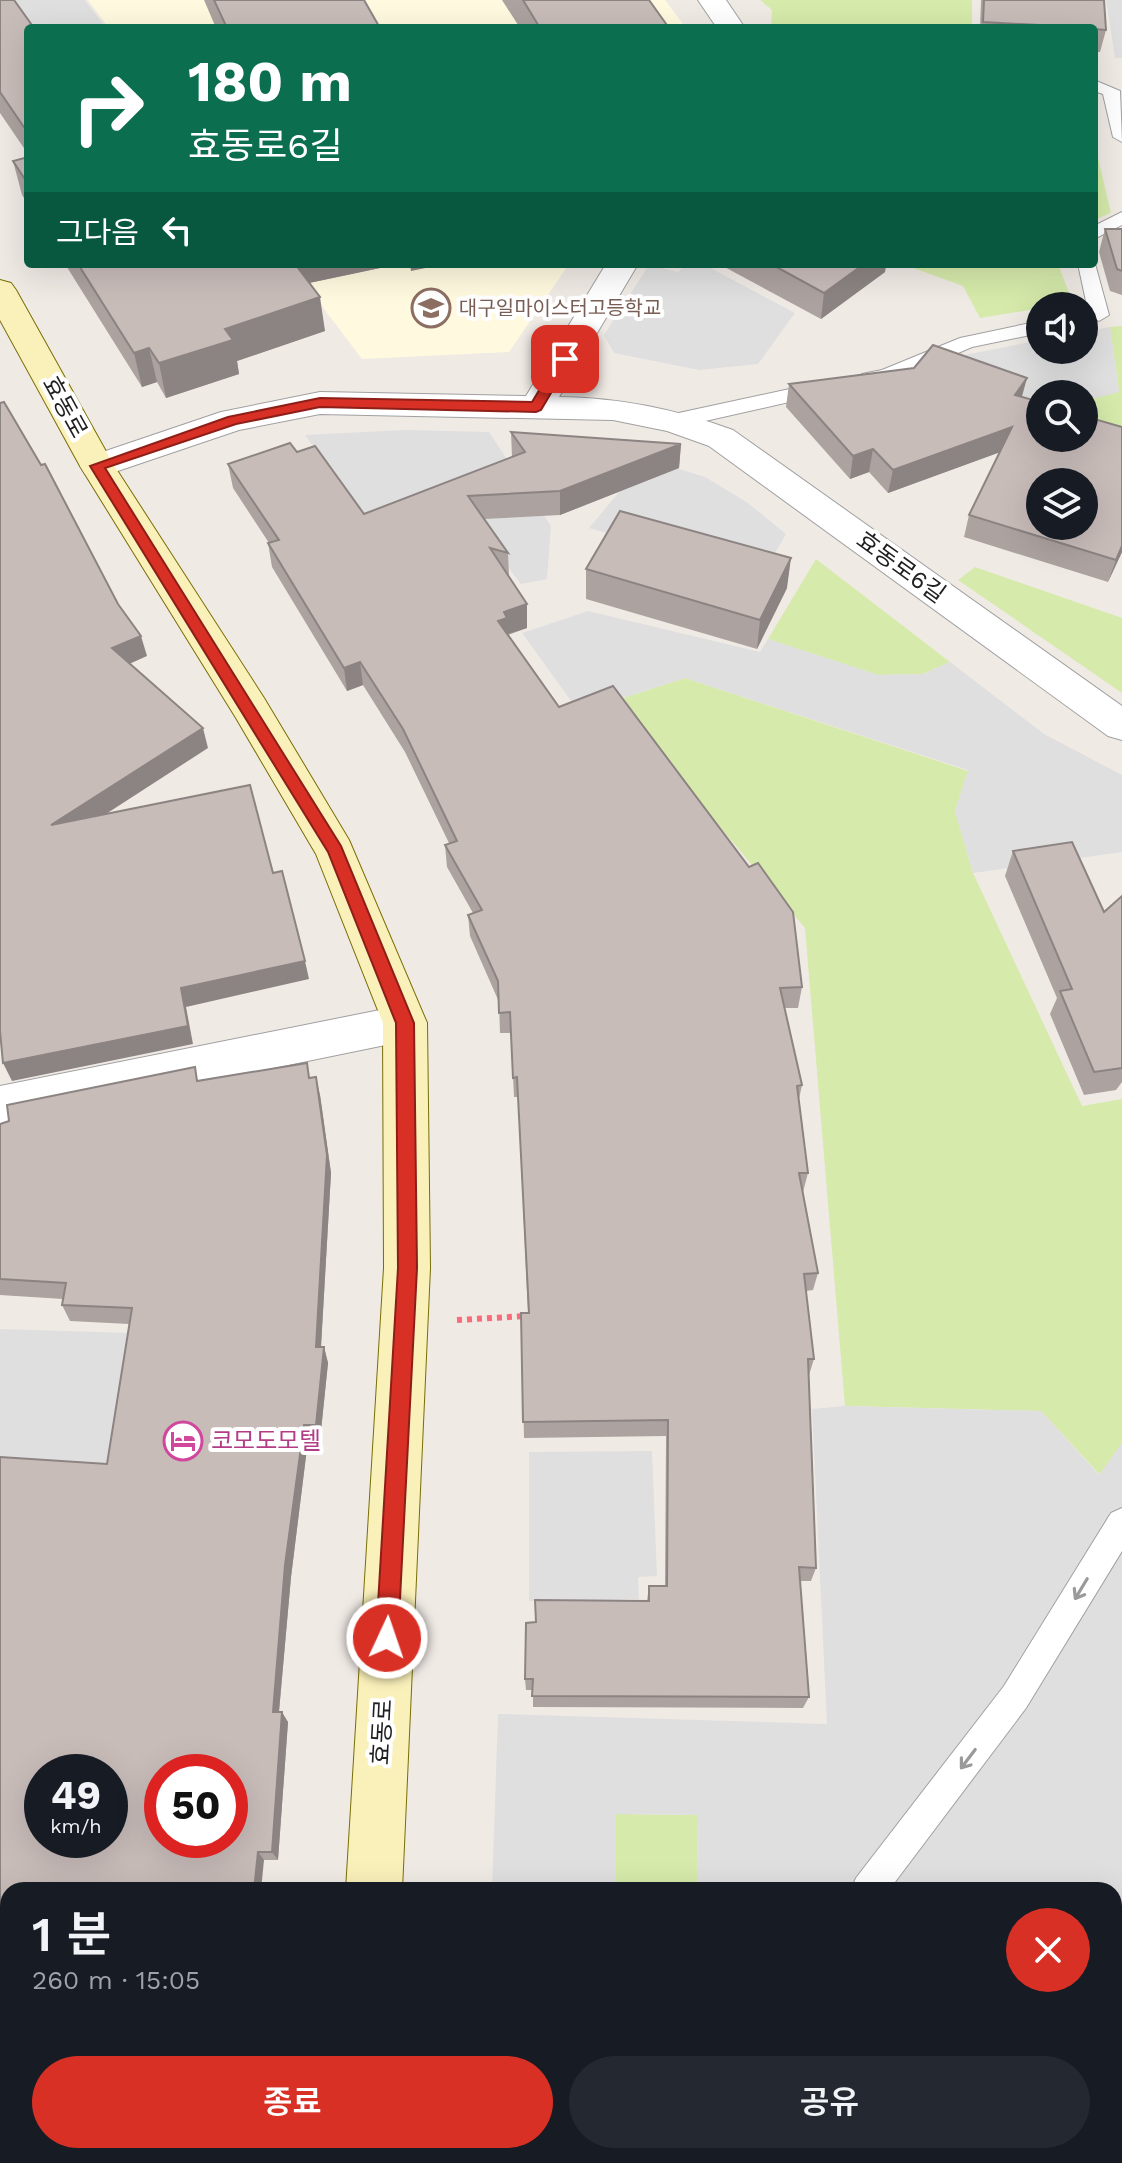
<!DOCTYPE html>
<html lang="ko">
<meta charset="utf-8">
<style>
:root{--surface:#171b24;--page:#242831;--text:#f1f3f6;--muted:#9ea1a6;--accent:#d93025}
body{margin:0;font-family:"Work Sans","Noto Sans KR",sans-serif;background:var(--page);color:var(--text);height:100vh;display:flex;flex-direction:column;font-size:30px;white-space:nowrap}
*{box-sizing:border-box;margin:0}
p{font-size:26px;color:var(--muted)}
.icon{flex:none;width:44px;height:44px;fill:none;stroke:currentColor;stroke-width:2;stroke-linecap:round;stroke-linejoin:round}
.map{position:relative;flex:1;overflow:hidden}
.details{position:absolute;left:0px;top:1882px;width:1122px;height:282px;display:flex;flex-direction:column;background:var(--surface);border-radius:24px 24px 0 0;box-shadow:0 8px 32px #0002}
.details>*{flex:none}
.hud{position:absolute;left:24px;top:24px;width:1074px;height:244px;border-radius:8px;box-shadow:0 8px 32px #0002;background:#0b6e4f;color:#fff;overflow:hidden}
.controls{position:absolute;left:1026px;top:292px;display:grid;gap:16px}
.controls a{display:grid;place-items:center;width:72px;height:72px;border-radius:50%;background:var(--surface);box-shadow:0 8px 32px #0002;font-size:40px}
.speed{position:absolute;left:24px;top:1754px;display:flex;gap:16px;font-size:40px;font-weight:700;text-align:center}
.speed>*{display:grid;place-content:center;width:104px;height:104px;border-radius:50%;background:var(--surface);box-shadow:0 8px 32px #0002;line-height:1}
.speed small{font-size:20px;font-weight:400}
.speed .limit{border:12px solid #d22;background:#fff;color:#111}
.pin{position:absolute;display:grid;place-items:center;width:68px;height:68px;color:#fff;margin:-34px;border-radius:16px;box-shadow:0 4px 12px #0006}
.me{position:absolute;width:88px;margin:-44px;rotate:3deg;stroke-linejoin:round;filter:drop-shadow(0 0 6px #0008)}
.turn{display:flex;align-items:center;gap:28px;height:168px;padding:0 32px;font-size:36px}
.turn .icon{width:104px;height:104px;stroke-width:2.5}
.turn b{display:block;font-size:56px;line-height:68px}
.then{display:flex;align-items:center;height:76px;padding:0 32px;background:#0003;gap:16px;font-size:30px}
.round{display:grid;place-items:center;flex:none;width:84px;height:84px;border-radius:42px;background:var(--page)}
.overview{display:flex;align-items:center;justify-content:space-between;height:136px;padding:0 32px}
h1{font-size:48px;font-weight:600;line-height:60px}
.button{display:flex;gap:16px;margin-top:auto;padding:16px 32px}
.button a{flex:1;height:92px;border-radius:48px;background:var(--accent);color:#fff;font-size:32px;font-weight:600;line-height:92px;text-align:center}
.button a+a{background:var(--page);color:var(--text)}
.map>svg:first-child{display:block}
</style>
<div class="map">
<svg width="1122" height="2163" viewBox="0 0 1122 2163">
<rect width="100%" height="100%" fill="#f0eae5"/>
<g fill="#fff9df">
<path d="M 88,0 L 665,0 L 686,28 L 109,28 Z"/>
<path d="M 290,264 L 569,264 L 509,352 L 362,359 Z"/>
</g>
<g fill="#d6eaab">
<path d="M 760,0 L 972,0 L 972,28 L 771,28 L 772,10 Z"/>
<path d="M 1094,141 L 1111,213 L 1094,220 Z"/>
<path d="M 902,264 L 1058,264 L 1073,303 L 980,318 L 963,286 Z"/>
<path d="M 1122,326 L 1122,440 L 1084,427 L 1084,401 L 1119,391 L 1110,327 Z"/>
<path d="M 816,559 L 950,662 L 923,674 L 878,675 L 768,639 Z"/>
<path d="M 975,567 L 1122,618 L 1122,693 L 958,580 Z"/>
<path d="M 685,678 L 968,771 L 955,811 L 973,873 L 1082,1106 L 1122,1099 L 1122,1443 L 1100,1475 L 1041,1411 L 845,1406 L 805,928 L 614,701 Z"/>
<path d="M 615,1814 L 697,1815 L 698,1890 L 616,1890 Z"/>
<path d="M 485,2156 L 702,2156 L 702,2163 L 484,2163 Z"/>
</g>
<g fill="#dfdfdf">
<path d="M 7,0 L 85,0 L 106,28 L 28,28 Z"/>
<path d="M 1106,0 L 1122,0 L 1122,58 L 1115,58 Z"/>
<path d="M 687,264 L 703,264 L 795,313 L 758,364 L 699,370 L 614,353 L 604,335 L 649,265 L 678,272 Z"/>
<path d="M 1110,327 L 1119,392 L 1084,401 L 1084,394 L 1040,394 L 1040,402 L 943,370 L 955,357 L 1040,340 L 1040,350 L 1084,350 L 1084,332 Z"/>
<path d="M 405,430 L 489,432 L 551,526 L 547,579 L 521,584 L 455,499 L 372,529 L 305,435 Z"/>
<path d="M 647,459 L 705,477 L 748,503 L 786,534 L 761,577 L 589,528 Z"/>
<path d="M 588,611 L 760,652 L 768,639 L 878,675 L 923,674 L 950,662 L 1044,734 L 1122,775 L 1122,852 L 973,873 L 955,811 L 968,770 L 685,678 L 579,712 L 522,633 Z"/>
<path d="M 0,1329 L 130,1333 L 90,1577 L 0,1463 Z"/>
<path d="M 845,1406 L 1041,1411 L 1099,1475 L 1122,1443 L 1122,2163 L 702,2163 L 702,2156 L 1114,2156 L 1114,1890 L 698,1890 L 697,1815 L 616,1814 L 616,1890 L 492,1890 L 498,1714 L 827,1724 L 812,1409 Z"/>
<path d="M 652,1451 L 657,1576 L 638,1577 L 639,1599 L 529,1601 L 529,1452 Z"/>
</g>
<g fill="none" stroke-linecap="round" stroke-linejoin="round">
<defs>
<g id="lane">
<path d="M 1094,80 L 1120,91 L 1122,142 L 1113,137 L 1103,94 L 1094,91 Z"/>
<path d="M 1122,212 L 1122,225 L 1094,239 L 1094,226 Z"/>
<path d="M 1094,260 L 1109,315 L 1099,321 L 1089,315 L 1078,264 L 1094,264 Z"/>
<path d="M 1040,321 L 1040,333 L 972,347 L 893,381 L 869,385 L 859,379 L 862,374 L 882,370 L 960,338 Z"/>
<path d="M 822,382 L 829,383 L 832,388 L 829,393 L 674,428 L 664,421 L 674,414 Z"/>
<path d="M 1122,1508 L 1122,1551 L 1026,1708 L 889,1890 L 851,1890 L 856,1878 L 1004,1686 L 1111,1513 Z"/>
<rect x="780" y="2156" width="36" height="7"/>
</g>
<g id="street">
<path d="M 698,0 L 726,0 L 745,28 L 717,28 Z"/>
<path d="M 606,264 L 638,264 L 559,397 C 621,398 675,409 733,430 L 1122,706 L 1122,740 L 1108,736 L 709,446 L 667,431 L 613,420 L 320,414 L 239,430 L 97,478 L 85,474 L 80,466 L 85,458 L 221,412 L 320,392 L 526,396 Z"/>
<path d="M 405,1005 L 420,1010 L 427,1023 L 420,1036 L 405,1041 L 0,1124 L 0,1086 Z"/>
</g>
<g id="secondary">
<path d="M 0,280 L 11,283 L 16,290 L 113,464 L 264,698 L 349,840 L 427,1023 L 430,1268 L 402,1890 L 346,1890 L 384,1268 L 383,1023 L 316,854 L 236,718 L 80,466 L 0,320 Z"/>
<path d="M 330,2156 L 390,2156 L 389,2163 L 329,2163 Z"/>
</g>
</defs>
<use href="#lane" stroke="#a0a0a0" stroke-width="2"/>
<use href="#street" stroke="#a0a0a0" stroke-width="2"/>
<use href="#secondary" stroke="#786e05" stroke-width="2"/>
<path stroke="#fa6c7a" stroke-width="6" stroke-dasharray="5 5" stroke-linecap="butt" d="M 457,1320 L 527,1316"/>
<use href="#lane" fill="#fff" fill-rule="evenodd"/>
<use href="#street" fill="#fff" fill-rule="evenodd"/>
<use href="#secondary" fill="#faf0ba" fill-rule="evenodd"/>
</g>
<g fill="#aca29f">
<path d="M 0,0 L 28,28 L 28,154 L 0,113 Z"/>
<path d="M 204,0 L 364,0 L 380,28 L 216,28 Z"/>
<path d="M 502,0 L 649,0 L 669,28 L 520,28 Z"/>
<path d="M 981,0 L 1104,0 L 1106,30 L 1100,52 L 1094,52 L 1094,28 L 980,28 Z"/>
<path d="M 28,157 L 28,204 L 22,195 L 13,161 Z"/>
<path d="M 1105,229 L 1122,229 L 1122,295 L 1110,291 L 1099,252 Z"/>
<path d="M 65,264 L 399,264 L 309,283 L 325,331 L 237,361 L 239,374 L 166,398 L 157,382 L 142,387 Z"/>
<path d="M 719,264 L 886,264 L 885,272 L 821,319 Z"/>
<path d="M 789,384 L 1022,397 L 1122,427 L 1122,552 L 1108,582 L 964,537 L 969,515 L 1000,452 L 888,493 L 869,472 L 850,479 L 786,407 Z"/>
<path d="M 511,432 L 681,444 L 679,468 L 560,515 L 484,519 L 508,553 L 509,576 L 527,628 L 508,635 L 559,707 L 802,987 L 798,1008 L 784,1008 L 802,1085 L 799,1099 L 808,1173 L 803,1192 L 818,1273 L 813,1290 L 806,1291 L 814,1359 L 809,1375 L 816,1568 L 811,1581 L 800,1581 L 809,1697 L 803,1708 L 533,1707 L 533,1690 L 526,1690 L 525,1679 L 536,1622 L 647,1601 L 649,1586 L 665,1586 L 666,1436 L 524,1438 L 521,1313 L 528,1313 L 518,1097 L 514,1097 L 511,1033 L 500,1033 L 499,1002 L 470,936 L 468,915 L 473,913 L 447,867 L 445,845 L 449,843 L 405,752 L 363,685 L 347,691 L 272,567 L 268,543 L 269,543 L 233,488 L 228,464 L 297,452 L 364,514 L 512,457 Z"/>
<path d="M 586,569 L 787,588 L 757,649 L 586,599 Z"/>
<path d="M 1013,851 L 1104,912 L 1122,896 L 1122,1082 L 1116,1090 L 1084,1095 L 1050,1014 L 1057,998 L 1005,876 Z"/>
<path d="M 310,1078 L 320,1095 L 331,1173 L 321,1347 L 324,1347 L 328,1363 L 320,1440 L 308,1440 L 291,1577 L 279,1712 L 288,1722 L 278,1860 L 264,1860 L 8,2156 L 38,2156 L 37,2163 L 0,2163 L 129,1324 L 70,1321 L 62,1305 L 63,1299 L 0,1295 L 0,1124 L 199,1080 Z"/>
</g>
<g fill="#8c8482">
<path d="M 287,264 L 399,264 L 290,287 Z"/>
<path d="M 410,264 L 445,264 L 411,271 Z"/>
<path d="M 864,264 L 886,264 L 885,272 L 821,319 L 824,293 Z"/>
<path d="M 320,297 L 325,331 L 237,361 L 239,374 L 166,398 L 159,363 L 225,329 Z"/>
<path d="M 149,348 L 157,382 L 142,387 L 134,353 Z"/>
<path d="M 1027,378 L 1021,400 L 1015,395 Z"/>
<path d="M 1012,427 L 1006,450 L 888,493 L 893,470 Z"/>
<path d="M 681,444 L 679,468 L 560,515 L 560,491 Z"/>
<path d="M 873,449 L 869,472 L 850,479 L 853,456 Z"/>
<path d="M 1122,546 L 1122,552 L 1108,582 L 1116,560 Z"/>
<path d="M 791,558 L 787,588 L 757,649 L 760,620 Z"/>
<path d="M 527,604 L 527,628 L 508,634 L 498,621 L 504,612 Z"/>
<path d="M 141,636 L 147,656 L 118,669 L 112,648 Z"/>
<path d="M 360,662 L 363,685 L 347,691 L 344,668 Z"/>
<path d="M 203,728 L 208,748 L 58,845 L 51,825 Z"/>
<path d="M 305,961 L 309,979 L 186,1007 L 193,1044 L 12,1081 L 3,1063 L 181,988 Z"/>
<path d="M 316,1077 L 320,1095 L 331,1173 L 320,1363 L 316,1347 Z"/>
<path d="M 324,1347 L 328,1363 L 320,1440 L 316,1425 Z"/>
<path d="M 304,1425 L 308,1440 L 291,1577 L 278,1722 L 273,1712 L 285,1565 Z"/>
<path d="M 282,1712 L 288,1722 L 278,1860 L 272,1852 Z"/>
<path d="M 258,1852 L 264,1860 L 261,1890 L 254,1890 Z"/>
<path d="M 26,2156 L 38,2156 L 37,2163 L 24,2163 Z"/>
<path d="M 235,2156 L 242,2156 L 242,2163 L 234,2163 Z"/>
</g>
<g fill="#c8bcb9" stroke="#8c8482" stroke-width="2" fill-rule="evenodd">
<path d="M 0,0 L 14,0 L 34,28 L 28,28 L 28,133 L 0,92 Z"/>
<path d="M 214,0 L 364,0 L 380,28 L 227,28 Z"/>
<path d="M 523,0 L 649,0 L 669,28 L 540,28 Z"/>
<path d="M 984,0 L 1104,0 L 1106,30 L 1094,29 L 1094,28 L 983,22 Z"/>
<path d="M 28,157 L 28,184 L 13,161 Z"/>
<path d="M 1105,229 L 1122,229 L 1122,271 L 1117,269 Z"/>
<path d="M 78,264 L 295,264 L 320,297 L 225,329 L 233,340 L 159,363 L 149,348 L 134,353 Z"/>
<path d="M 771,264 L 864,264 L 824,293 Z"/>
<path d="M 933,345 L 1027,378 L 1015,395 L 1040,402 L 1040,438 L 1084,438 L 1084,416 L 1122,427 L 1122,546 L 1116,560 L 969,515 L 1012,427 L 893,470 L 873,449 L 853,456 L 789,384 L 914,368 ZM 1040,482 L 1084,482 L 1084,526 L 1040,526 Z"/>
<path d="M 4,402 L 41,465 L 45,464 L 118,604 L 141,636 L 112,648 L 203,728 L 51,825 L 250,785 L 273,873 L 282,871 L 305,961 L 181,988 L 188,1026 L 3,1063 L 0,1031 L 0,403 Z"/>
<path d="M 511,432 L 681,444 L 560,491 L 468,496 L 508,553 L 490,548 L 527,604 L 504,612 L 507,618 L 498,621 L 559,707 L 613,686 L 749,867 L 758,863 L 793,912 L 802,987 L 780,988 L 802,1085 L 797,1086 L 808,1173 L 799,1173 L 818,1273 L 804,1274 L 814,1359 L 808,1359 L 816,1568 L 799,1567 L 809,1697 L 532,1696 L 533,1679 L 525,1679 L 526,1623 L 536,1622 L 535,1600 L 649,1601 L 649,1586 L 667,1586 L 668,1420 L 523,1422 L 521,1313 L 529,1313 L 517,1077 L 513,1078 L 510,1012 L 499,1013 L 498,981 L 468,915 L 482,910 L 445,845 L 457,841 L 403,729 L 360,662 L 344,668 L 268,543 L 279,540 L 228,464 L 290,443 L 297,452 L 315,446 L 364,514 L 525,452 Z"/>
<path d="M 620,511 L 791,558 L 760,620 L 586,569 Z"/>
<path d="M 1072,842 L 1104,912 L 1122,896 L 1122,1068 L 1094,1072 L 1060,991 L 1072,989 L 1013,851 Z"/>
<path d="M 307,1063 L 309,1078 L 316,1077 L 327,1155 L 316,1347 L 324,1347 L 316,1425 L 304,1425 L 285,1565 L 273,1712 L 282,1712 L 272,1852 L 258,1852 L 254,1890 L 8,1890 L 8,2156 L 26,2156 L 24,2163 L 0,2163 L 0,1457 L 107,1464 L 132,1308 L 62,1305 L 66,1283 L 0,1279 L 0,1124 L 9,1121 L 7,1105 L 195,1067 L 197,1081 ZM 42,1772 L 110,1772 L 110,1840 L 42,1840 ZM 162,1772 L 230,1772 L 230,1840 L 162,1840 Z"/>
<path d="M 116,2156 L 235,2156 L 234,2163 L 115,2163 Z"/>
</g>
<defs><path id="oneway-shaft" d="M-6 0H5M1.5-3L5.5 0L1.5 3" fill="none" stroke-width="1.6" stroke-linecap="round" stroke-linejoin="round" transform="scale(2)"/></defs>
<g stroke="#9a9a9a">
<use href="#oneway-shaft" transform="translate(1081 1589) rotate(121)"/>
<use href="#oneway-shaft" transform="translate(968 1759) rotate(127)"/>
</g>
<path fill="#d93025" stroke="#8d1f18" stroke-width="2" d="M 560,356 L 571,359 L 541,410 L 536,412 L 320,407 L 236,424 L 105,468 L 341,846 L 414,1023 L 417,1268 L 398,1638 L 395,1646 L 387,1649 L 380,1646 L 376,1638 L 398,1268 L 396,1023 L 328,852 L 90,466 L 228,417 L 320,398 L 532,402 Z"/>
<defs>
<symbol id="school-ring" viewBox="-11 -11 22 22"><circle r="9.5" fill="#fff" stroke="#8d6e63" stroke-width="1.5"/><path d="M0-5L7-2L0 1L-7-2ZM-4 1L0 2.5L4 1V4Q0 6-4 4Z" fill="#8d6e63"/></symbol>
<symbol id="hotel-ring" viewBox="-11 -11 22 22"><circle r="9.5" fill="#fff" stroke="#d1479c" stroke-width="1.5"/><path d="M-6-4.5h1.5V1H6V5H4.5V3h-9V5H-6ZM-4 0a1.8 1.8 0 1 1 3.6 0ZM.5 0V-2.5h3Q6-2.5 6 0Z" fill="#d1479c"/></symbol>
</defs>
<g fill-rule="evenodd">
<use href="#school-ring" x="409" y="286" width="44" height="44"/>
<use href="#hotel-ring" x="161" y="1419" width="44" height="44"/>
</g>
<g text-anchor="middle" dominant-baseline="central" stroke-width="8" stroke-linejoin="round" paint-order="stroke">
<g font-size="20" fill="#785e54" stroke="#fff" text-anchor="start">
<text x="459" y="308">대구일마이스터고등학교</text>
</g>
<g font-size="24" fill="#1f1f1f" stroke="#fff">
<text transform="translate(65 407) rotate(61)">효동로</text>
<text transform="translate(901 567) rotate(36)">효동로6길</text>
<text transform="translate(382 1732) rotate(-87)">효동로</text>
</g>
<g font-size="24" fill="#b23c85" stroke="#fff" text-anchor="start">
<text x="211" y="1441">코모도모텔</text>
</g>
</g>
</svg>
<div class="controls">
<a><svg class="icon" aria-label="sound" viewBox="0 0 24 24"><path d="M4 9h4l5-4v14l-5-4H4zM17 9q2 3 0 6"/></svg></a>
<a><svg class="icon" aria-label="search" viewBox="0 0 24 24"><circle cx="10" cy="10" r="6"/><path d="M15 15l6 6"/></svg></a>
<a><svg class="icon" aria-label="layers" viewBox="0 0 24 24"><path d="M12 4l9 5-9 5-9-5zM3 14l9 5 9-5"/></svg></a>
</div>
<div class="speed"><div>49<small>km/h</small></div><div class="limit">50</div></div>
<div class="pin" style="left:565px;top:359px;background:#d93025"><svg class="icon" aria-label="arrive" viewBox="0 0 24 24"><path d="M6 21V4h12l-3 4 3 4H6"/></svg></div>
<svg class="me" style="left:387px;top:1638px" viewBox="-20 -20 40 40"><circle r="17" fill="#d93025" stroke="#fff" stroke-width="3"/><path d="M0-11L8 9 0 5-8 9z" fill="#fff"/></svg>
<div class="hud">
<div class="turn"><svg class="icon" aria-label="right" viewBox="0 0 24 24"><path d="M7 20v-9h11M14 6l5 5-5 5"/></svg><div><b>180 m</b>효동로6길</div></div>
<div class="then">그다음<svg class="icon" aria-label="left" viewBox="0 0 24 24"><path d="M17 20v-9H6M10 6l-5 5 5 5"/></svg></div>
</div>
<section class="details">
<div class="overview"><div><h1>1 분</h1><p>260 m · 15:05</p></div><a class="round" style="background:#d93025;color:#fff"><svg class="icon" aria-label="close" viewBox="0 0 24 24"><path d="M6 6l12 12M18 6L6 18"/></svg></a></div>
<div class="button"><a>종료</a><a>공유</a></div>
</section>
</div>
